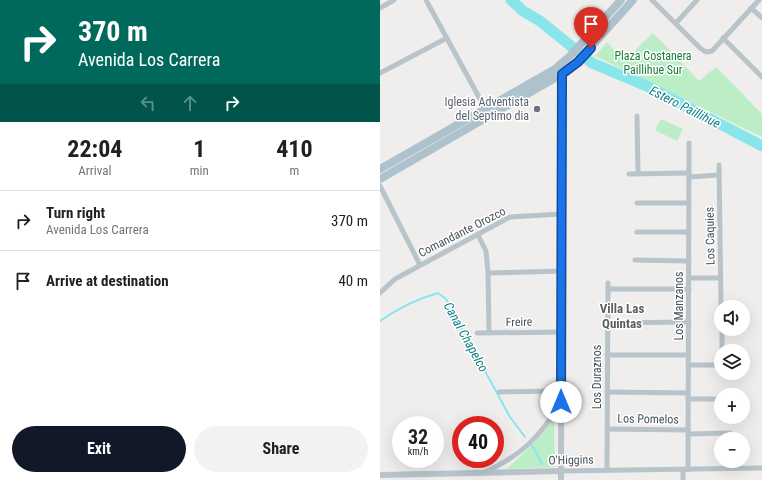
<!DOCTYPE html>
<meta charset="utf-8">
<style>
:root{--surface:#fff;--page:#f2f2f2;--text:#202124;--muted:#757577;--line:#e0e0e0;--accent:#111827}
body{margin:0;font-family:"Roboto Condensed",sans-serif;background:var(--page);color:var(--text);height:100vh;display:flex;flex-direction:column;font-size:15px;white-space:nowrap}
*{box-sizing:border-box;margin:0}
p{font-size:13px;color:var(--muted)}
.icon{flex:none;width:22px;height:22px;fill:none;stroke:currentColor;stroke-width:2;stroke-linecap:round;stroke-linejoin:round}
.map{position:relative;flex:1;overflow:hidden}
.panel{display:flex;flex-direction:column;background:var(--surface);width:380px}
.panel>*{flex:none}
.guide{background:#00695c;color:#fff;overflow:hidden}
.tools{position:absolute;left:334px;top:300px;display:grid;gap:8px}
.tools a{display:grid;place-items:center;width:36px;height:36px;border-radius:50%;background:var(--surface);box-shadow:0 4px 16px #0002;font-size:20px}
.speed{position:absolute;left:12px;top:416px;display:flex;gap:8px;font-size:20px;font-weight:700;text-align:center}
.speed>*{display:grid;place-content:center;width:52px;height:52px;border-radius:50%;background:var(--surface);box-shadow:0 4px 16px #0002;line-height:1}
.speed small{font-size:10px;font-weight:400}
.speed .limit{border:6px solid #d22;background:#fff;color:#111}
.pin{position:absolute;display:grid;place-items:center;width:34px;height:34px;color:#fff;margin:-41px -17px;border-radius:50% 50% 50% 0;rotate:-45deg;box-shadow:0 0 4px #0007}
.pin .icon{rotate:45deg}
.me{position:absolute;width:44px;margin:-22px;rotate:0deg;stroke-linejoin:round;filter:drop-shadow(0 0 3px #0008)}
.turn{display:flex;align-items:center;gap:14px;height:84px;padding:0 12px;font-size:18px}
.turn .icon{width:52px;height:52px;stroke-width:2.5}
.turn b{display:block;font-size:28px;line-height:34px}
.lanes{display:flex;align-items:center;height:38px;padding:0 12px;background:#0003;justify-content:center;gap:20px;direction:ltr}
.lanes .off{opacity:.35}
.eta{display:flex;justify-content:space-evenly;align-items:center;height:68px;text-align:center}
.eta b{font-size:24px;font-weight:700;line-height:28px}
.cta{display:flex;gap:8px;margin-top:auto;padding:8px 12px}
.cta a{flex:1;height:46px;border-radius:24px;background:var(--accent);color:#fff;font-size:16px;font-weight:700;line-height:46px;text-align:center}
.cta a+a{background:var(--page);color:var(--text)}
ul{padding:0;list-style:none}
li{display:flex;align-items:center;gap:12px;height:60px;padding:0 12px;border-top:1px solid var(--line)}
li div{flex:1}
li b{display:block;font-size:15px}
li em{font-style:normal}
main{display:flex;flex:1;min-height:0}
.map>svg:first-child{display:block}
</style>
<main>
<section class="panel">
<div class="guide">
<div class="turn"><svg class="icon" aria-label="right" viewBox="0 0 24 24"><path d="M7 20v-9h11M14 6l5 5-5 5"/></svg><div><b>370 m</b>Avenida Los Carrera</div></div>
<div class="lanes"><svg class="icon off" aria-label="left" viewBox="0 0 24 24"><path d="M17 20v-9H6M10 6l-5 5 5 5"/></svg><svg class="icon off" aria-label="ahead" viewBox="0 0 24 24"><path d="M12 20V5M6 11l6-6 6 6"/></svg><svg class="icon" aria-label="right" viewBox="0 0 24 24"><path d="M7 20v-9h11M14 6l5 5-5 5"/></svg></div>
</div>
<div class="eta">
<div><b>22:04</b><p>Arrival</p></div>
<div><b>1</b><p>min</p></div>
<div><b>410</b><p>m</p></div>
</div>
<ul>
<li><svg class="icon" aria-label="right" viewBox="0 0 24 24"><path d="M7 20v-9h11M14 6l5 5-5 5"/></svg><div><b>Turn right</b><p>Avenida Los Carrera</p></div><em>370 m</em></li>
<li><svg class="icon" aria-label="arrive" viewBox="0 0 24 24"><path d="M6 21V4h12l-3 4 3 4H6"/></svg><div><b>Arrive at destination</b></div><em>40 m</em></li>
</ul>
<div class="cta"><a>Exit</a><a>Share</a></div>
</section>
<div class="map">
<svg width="382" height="480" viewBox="0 0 382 480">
<rect width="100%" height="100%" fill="#f0eded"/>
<g fill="#bbeec6">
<path d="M 273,33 L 319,81 L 336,67 L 382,114 L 382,137 L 215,56 L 227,42 L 244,61 Z"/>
<path d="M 281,119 L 303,129 L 297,141 L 275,130 Z"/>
<path d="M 174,418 L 175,467 L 127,469 L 160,437 Z"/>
</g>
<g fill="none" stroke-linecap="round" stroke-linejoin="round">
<g stroke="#88e6eb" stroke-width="2">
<path d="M 0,321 C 17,309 37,299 58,293 L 66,299 L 130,417 L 145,437"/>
<path d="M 152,446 L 156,452 L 162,464"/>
</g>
<path stroke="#88e6eb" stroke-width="11" d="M 131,0 L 143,11 L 160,21 L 212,63 L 271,88 L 382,146"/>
<g stroke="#b8c4ca" stroke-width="5">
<path d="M 46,0 L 106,110"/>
<path d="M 272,0 L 320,48 L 326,52 L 332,51 L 379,0"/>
<path d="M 0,8 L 14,0"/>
<path d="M 371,8 L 382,18"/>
<path d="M 296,23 L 317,0"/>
<path d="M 343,38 L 382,77"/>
<path d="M 0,73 L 67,38"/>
<path d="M 257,116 L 258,174"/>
<path d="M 339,165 L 341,307"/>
<path d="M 249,174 L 309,173"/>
<path d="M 309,177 L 339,175"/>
<path d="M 0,186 L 40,265"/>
<path d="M 257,203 L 309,203"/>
<path d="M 257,232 L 309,232"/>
<path d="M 98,235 L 106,251 L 108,273 L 109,333"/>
<path d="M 255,260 L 309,261"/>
<path d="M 108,273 L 181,271"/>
<path d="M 309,278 L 340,278"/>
<path d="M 228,289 L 309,289"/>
<path d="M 0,293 L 15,279 L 130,217 L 181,214"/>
<path d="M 228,323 L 309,322"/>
<path d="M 342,329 L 342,351"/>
<path d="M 97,333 L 181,332"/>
<path d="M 227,355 L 308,355"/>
<path d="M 308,365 L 341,365"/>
<path d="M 119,392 L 181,391"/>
<path d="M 227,392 L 308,393"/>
<path d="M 308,399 L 341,399"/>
<path d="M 227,429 L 308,430"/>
<path d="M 308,434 L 350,433"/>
<path d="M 227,470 L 228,283"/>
<path d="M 308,470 L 309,143"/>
<path d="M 181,471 L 382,468"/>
<path d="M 105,472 C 141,456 161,436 181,402"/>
<path d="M 303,480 L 303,470"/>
</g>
<g stroke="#b8c4ca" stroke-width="6">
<path d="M 0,475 L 181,471"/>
<path d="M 181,480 L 182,72"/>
</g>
<g stroke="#adc2cc" stroke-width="8">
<path d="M 0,169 L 175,69 L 190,56 L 241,0"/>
<path d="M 0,179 L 182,74 L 198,61 L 253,0"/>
</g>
</g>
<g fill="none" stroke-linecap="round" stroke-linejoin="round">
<defs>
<path id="route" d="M 181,402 L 182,74 L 198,62 L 211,48"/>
</defs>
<use href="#route" stroke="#114b97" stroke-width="10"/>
<use href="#route" stroke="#1a73e8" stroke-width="7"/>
</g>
<circle fill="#6b7280" stroke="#fff" stroke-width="1.5" cx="157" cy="109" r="4"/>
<g text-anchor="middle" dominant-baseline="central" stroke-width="3" stroke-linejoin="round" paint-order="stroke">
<g font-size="12" fill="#177b39" stroke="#fff">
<text x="273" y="56">Plaza Costanera<tspan x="273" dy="14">Paillihue Sur</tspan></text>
</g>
<g font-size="12" fill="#5b616d" stroke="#fff" text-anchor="end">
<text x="149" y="102">Iglesia Adventista<tspan x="149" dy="14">del Septimo dia</tspan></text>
</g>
<g font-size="12" fill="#46545a" stroke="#fff">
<text transform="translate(82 232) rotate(-27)">Comandante Orozco</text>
<text transform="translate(330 236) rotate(-91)">Los Caquies</text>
<text transform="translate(299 306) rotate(-90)">Los Manzanos</text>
<text transform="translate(139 322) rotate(-1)">Freire</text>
<text transform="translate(217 377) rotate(-90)">Los Duraznos</text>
<text transform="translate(268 419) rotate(1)">Los Pomelos</text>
<text transform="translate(191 460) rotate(-1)">O'Higgins</text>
</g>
<g font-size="13" font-style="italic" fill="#0e8288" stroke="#fff">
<text transform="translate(305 107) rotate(27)">Estero Paillihue</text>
<text transform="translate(86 337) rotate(61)">Canal Chapelco</text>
</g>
<g font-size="13" font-weight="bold" fill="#5a5f62" stroke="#fff">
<text x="242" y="308">Villa Las<tspan x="242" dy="15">Quintas</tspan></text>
</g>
</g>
</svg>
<div class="tools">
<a><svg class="icon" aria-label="sound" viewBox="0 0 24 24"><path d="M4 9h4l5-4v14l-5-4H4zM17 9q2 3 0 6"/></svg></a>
<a><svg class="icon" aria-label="layers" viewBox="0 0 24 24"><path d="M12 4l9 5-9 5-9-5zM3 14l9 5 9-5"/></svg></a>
<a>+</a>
<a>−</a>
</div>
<div class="speed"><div>32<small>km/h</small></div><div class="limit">40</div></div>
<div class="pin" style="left:211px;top:48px;background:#d93025"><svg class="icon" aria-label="arrive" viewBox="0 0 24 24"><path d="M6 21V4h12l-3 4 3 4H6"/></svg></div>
<svg class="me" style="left:181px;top:402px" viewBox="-20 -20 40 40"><circle r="19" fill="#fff"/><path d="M0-13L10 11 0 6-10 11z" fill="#1a73e8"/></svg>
</div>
</main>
